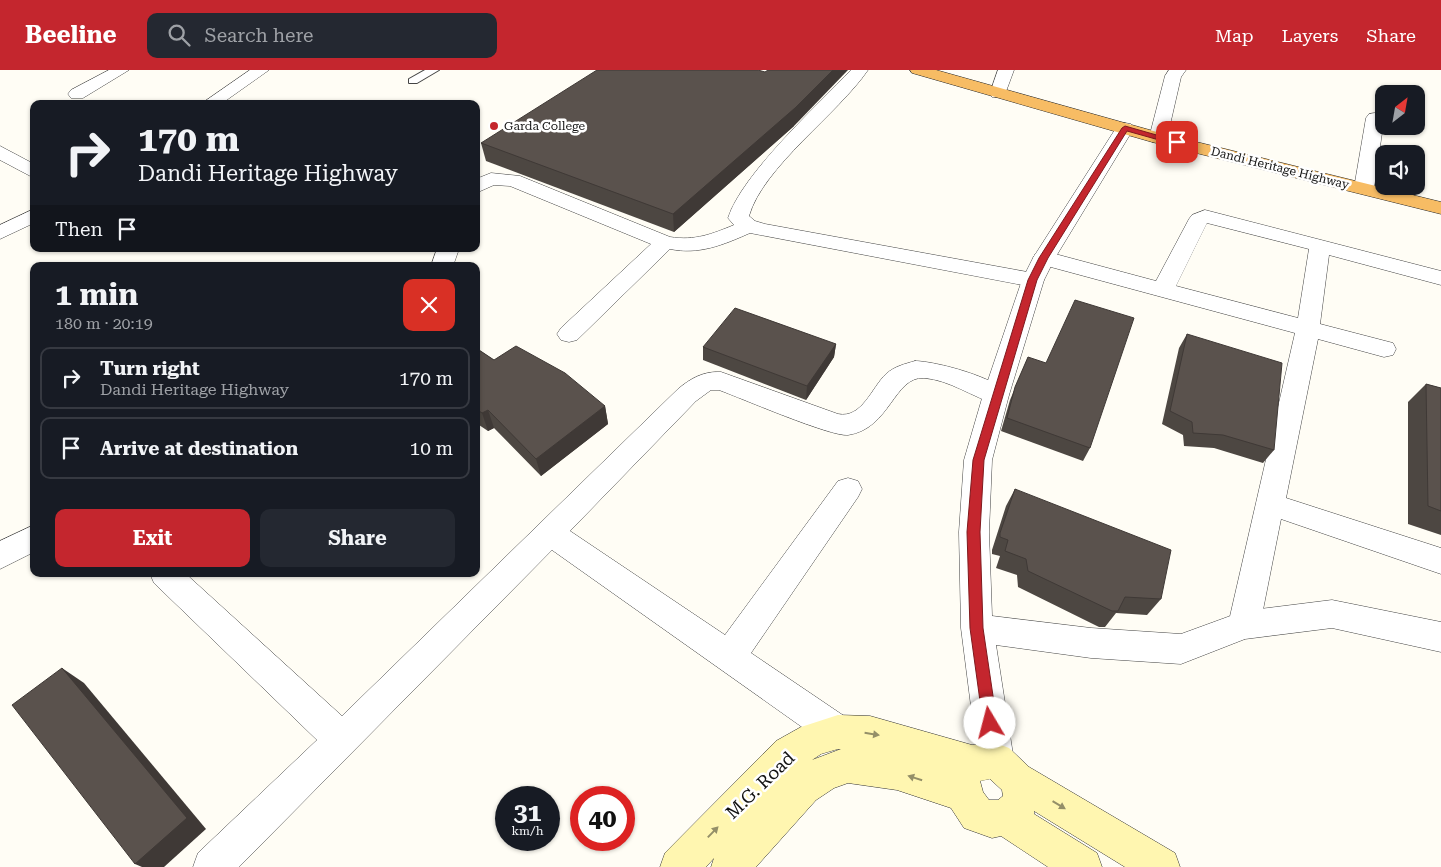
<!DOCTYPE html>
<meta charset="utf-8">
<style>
:root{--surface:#171b24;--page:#242831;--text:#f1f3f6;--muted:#9ea1a6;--line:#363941;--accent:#c4262e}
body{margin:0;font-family:"Roboto Serif",serif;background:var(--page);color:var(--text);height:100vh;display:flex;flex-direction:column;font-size:19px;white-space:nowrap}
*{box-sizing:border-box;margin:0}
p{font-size:16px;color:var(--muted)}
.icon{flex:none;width:28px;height:28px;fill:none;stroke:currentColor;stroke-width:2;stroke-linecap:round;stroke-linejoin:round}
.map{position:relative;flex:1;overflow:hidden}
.details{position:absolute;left:30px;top:192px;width:450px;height:315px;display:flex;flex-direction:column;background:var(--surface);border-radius:10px;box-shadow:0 1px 4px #0004}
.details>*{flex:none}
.banner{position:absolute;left:30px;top:30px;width:450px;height:152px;border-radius:10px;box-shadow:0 1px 4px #0004;background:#171b24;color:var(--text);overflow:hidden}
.needle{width:32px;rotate:31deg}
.fabs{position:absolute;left:1375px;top:15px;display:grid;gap:10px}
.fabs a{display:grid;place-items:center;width:50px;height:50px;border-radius:10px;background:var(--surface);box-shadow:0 1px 4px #0004;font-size:25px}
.speed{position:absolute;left:495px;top:716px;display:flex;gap:10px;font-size:25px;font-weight:700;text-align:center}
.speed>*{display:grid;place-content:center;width:65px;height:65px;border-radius:50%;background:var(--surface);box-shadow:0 1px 4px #0004;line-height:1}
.speed small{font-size:12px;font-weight:400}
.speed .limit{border:8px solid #d22;background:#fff;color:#111}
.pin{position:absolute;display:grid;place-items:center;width:42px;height:42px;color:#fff;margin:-21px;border-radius:10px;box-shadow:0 2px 8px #0006}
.me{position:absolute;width:55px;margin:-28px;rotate:352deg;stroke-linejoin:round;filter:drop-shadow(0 0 4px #0008)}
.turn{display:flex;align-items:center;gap:18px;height:105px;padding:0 25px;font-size:22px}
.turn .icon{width:65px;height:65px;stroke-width:2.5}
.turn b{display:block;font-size:35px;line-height:42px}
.then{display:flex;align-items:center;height:48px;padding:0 25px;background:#0003;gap:10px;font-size:19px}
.round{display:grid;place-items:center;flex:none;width:52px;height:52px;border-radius:10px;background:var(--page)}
.summary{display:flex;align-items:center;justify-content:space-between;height:85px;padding:0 25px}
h1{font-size:30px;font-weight:700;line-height:38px}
.action{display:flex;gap:10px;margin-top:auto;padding:10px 25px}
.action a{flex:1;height:58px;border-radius:10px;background:var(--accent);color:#fff;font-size:20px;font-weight:700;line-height:58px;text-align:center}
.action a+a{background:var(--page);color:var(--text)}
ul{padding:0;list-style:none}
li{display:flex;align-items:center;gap:15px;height:62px;margin:0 10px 8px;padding:0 15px;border:2px solid var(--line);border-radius:10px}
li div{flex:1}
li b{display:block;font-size:19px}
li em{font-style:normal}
header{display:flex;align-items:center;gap:30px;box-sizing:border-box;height:70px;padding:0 25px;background:var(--accent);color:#fff}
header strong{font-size:24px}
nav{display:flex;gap:28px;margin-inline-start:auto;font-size:18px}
.search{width:350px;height:45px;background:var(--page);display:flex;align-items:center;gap:12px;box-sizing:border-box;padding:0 18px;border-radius:10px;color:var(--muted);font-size:19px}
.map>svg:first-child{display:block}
</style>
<header>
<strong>Beeline</strong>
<div class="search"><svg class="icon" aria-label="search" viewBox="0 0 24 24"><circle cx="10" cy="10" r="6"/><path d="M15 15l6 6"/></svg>Search here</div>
<nav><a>Map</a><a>Layers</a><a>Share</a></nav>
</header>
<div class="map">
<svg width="1441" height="797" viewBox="0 0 1441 797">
<rect width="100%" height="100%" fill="#fffdf5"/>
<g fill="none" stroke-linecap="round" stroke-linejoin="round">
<defs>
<path id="service" d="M 425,0 L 439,0 L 417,13 L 409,13 L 409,9 Z"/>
<g id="minor">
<path d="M 109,0 L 129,0 L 83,28 L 71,28 L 68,24 L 71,20 Z"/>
<path d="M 250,0 L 269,0 L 221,34 L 201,34 Z"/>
<path d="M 851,0 L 868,0 C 838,44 763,97 749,146 L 755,151 L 765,154 L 1033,203 L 1041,205 L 1044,210 L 1041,215 L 1033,217 L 750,163 C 723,175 699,185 670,179 L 577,270 L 569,272 L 561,270 L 557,264 L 561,258 L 651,174 L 510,116 L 494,115 L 476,123 L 476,109 L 491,103 L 520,106 L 670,167 C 695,171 712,164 734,155 L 728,148 C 742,104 817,36 851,0 Z"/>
<path d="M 998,0 L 1014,0 L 1004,27 L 992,27 L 990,23 Z"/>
<path d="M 1375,43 L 1381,44 L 1384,49 L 1374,118 L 1371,122 L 1357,122 L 1354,118 L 1366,48 L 1369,44 Z"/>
<path d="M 0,76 L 34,94 L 34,108 L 0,90 Z"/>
<path d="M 34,139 L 34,153 L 0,169 L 0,155 Z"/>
<path d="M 1205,140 L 1441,201 L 1441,215 L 1329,185 L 1320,254 L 1393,273 L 1396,279 L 1393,285 L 1384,287 L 1318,269 L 1286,428 L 1441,478 L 1441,504 L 1281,449 L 1260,555 L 1255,565 L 1244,569 L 1233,565 L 1228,555 L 1295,263 L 1036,193 L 1033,188 L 1036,183 L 1044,181 L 1156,211 L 1189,149 L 1192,145 ZM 1207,153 L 1309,179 L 1298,248 L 1176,216 Z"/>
<path d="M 437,179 L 459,179 L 453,196 L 431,196 Z"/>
<path d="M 915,291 C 935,291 999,308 1009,325 L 1005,331 L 996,334 C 972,327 950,310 924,308 C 894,306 890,359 848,365 C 831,367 741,328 719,320 L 711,320 L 696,331 L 570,461 L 725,565 L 838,411 L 848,408 L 858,411 L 862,419 L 858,427 L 751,583 L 850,650 L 855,662 L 850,674 L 838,679 L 826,674 L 552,480 L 239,797 L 193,797 L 198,783 L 317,670 L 154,513 L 150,504 L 186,504 L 342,646 L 678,319 C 691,308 704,301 721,302 L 838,344 C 862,349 872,317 886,304 C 895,296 905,294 915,291 Z"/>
<path d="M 34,455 L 34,482 L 0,499 L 0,471 Z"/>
</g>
<g id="tertiary">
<path d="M 1169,0 L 1186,0 L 1181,7 L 1167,68 L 1164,72 L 1152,72 L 1149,68 L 1165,6 Z"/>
<path d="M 1125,53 L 1131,54 L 1134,58 L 1055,188 L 1044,210 L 1009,325 L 992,390 L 989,462 L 992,546 L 1091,558 L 1181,564 L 1244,541 L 1332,530 L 1441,552 L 1441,582 L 1332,558 L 1245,569 L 1181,594 L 1091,588 L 996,575 L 1014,691 L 1009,704 L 996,709 L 983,704 L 978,691 L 961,558 L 959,462 L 964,390 L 983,325 L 1022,210 L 1033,188 L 1116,58 L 1119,54 Z"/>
</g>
<path id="secondary" d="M 838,645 L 870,646 L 972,675 L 996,673 L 1009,678 L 1029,697 L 1175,783 L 1180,797 L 1125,797 L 1034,741 L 1034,744 L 1097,783 L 1102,797 L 1048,797 L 1001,766 L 992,768 L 964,758 L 951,738 L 897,720 L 848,713 L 834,718 L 816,730 L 756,797 L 711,797 L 714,788 L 706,797 L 660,797 L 665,783 L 776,671 L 801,657 ZM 838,679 L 841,679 L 812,690 L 821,684 ZM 990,709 L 1002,720 L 1003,726 L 998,730 L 989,730 L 983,722 L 980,711 Z"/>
<path id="trunk" d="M 910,0 L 936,0 L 1164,64 L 1441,132 L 1441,144 L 1152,72 L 912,3 Z"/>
</defs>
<use href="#service" stroke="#444" stroke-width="2"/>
<use href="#minor" stroke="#444" stroke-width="1"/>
<use href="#tertiary" stroke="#444" stroke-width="1"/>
<use href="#secondary" stroke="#333" stroke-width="1"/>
<use href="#trunk" stroke="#222" stroke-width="1"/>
<use href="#service" fill="#fff" fill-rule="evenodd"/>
<use href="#minor" fill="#fff" fill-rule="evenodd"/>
<use href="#tertiary" fill="#fff" fill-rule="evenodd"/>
<use href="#secondary" fill="#fff6b0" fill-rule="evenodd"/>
<use href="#trunk" fill="#f7bc64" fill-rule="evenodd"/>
</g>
<g fill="#4d4742">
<path d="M 794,56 L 674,162 L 486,91 L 481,73 Z"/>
<path d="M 1187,264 L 1274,380 L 1263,393 L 1214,378 L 1184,376 L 1183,365 L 1162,354 L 1179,278 Z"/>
<path d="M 836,274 L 834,287 L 806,330 L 703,290 L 703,277 Z"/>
<path d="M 476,278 L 494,290 L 605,336 L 608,354 L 541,406 L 494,358 L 488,361 L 476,353 Z"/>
<path d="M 1028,287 L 1090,378 L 1083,391 L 1001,361 L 1010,330 Z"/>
<path d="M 1426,314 L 1441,318 L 1441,465 L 1408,454 L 1408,332 Z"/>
<path d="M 1015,419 L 1161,529 L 1147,545 L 1116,543 L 1105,557 L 1099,557 L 1018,517 L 1017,505 L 996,498 L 1000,486 L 992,484 L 992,480 L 1006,436 Z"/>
</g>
<g fill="#3f3936">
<path d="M 833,0 L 848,0 L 794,56 L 674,162 L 673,144 Z"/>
<path d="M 836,274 L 834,287 L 806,330 L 807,316 Z"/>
<path d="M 605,336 L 608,354 L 541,406 L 536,389 Z"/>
<path d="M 488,340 L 494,358 L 488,361 L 482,343 Z"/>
<path d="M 62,598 L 84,613 L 206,759 L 164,797 L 142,797 L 135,794 Z"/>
</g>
<g fill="#5a524d" stroke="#3f3936">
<path d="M 597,0 L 758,0 L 765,2 L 768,0 L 833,0 L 795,38 L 673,144 L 481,73 Z"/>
<path d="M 1075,230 L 1134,248 L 1090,378 L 1007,348 L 1015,317 L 1028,287 L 1046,293 Z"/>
<path d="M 735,238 L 836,274 L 807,316 L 703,277 Z"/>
<path d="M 1187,264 L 1282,293 L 1274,380 L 1223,365 L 1193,363 L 1192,352 L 1170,341 Z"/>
<path d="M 516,276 L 565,303 L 605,336 L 536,389 L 488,340 L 482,343 L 476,339 L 476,278 L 494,290 Z"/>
<path d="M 1426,314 L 1441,318 L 1441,441 L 1428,436 Z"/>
<path d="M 1015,419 L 1171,480 L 1161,529 L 1125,527 L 1118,541 L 1112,541 L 1028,501 L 1026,489 L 1005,481 L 1008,470 L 1000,467 L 1000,463 Z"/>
<path d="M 62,598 L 187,748 L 135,794 L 12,635 Z"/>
</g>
<defs><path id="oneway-solid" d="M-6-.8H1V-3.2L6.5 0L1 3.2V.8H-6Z" transform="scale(1.25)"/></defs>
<g fill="#948f68">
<use href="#oneway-solid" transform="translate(872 664) rotate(9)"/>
<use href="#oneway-solid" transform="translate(915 708) rotate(-162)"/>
<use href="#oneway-solid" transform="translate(1059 735) rotate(31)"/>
<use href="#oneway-solid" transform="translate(713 762) rotate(-46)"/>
</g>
<path fill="#c4262e" stroke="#7f191e" d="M 1125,56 L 1181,72 L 1177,75 L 1127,61 L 1048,188 L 1037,210 L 984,390 L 980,462 L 983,558 L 997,653 L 995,658 L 990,660 L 985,658 L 983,653 L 970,558 L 967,462 L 973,390 L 1028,210 L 1039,188 L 1122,58 Z"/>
<circle fill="#c4262e" stroke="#fff" stroke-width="2" cx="494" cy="56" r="5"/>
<g text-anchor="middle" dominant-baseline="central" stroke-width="5" stroke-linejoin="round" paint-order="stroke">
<g font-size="12" fill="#111" stroke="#fff" text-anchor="start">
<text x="504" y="56">Garda College</text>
</g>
<g font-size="12" fill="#111" stroke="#fff">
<text transform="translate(1280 98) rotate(14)">Dandi Heritage Highway</text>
</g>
<g font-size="18" fill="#111" stroke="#fff">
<text transform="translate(760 715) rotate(-44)">M.G. Road</text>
</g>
</g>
</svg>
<div class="fabs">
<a><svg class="needle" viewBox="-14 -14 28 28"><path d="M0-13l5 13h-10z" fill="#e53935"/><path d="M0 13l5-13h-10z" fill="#9ea1a6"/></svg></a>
<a><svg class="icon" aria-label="sound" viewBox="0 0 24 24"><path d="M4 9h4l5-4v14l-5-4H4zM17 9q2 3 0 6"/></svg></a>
</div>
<div class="speed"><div>31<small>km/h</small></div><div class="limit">40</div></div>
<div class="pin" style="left:1177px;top:72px;background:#d93025"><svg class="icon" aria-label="arrive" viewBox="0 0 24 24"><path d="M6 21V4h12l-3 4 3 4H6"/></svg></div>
<svg class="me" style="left:990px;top:653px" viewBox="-20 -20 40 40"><circle r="19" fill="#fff"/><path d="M0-13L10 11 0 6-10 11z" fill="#c4262e"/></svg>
<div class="banner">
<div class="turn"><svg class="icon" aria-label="right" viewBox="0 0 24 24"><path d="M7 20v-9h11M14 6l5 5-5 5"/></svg><div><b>170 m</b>Dandi Heritage Highway</div></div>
<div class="then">Then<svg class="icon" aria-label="arrive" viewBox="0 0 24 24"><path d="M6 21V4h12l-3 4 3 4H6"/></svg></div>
</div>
<section class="details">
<div class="summary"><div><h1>1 min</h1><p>180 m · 20:19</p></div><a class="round" style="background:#d93025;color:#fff"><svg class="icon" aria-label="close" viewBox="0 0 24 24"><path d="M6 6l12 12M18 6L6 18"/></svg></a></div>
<ul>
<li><svg class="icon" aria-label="right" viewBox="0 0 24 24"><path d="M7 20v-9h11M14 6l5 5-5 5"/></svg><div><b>Turn right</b><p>Dandi Heritage Highway</p></div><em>170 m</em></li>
<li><svg class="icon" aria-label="arrive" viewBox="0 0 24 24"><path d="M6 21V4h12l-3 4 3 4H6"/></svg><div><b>Arrive at destination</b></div><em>10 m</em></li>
</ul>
<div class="action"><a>Exit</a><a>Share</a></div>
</section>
</div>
